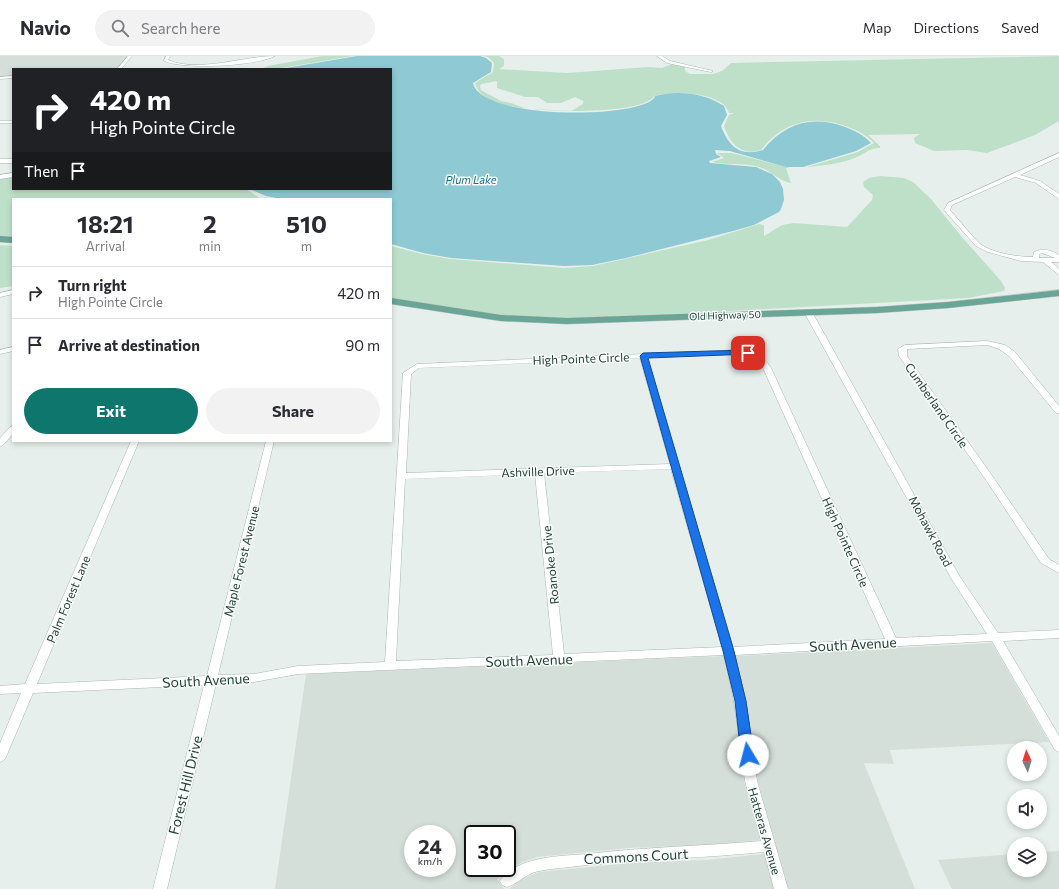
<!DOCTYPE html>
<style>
:root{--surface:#fff;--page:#f2f2f3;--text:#2b2b33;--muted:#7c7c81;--line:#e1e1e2;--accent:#0f766e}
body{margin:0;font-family:Commissioner,sans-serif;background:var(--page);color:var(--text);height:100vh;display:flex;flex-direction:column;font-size:15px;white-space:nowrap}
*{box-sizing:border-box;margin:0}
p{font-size:13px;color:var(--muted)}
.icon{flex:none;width:22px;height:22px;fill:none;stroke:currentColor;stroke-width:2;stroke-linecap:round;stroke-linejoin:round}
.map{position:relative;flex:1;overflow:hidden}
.side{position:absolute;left:12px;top:142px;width:380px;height:244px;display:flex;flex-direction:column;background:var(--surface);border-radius:0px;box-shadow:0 2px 6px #0003}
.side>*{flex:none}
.hud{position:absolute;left:12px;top:12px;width:380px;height:122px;border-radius:0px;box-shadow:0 2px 6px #0003;background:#202124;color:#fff;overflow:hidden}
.needle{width:26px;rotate:356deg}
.buttons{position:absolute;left:1007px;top:685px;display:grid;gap:8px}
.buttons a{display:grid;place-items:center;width:40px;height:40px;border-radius:50%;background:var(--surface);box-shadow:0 2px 6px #0003;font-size:20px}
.speed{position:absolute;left:404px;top:769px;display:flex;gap:8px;font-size:20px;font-weight:700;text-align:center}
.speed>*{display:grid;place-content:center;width:52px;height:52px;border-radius:50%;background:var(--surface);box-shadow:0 2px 6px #0003;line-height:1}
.speed small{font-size:10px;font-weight:400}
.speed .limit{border:2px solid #111;border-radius:6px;background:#fff;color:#111}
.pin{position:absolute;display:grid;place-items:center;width:34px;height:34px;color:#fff;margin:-17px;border-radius:8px;box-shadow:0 2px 6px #0006}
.me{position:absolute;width:44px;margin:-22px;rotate:352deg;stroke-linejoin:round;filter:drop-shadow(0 0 3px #0008)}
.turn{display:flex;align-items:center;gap:14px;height:84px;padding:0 12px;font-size:18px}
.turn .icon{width:52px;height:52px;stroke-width:2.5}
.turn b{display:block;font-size:28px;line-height:34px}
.then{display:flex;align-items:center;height:38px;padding:0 12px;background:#0003;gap:8px;font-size:15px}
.eta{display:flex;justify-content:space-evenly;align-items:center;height:68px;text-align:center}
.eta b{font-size:24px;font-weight:700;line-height:28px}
.primary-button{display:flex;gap:8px;margin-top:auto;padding:8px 12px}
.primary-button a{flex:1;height:46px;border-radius:24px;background:var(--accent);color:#fff;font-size:16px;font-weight:700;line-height:46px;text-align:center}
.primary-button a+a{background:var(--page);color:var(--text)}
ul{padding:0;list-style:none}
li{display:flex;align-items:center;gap:12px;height:52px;padding:0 12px;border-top:1px solid var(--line)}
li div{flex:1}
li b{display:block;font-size:15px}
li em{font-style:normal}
header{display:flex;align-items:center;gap:24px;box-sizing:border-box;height:56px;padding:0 20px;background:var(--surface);border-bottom:1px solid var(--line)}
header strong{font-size:19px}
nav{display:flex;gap:22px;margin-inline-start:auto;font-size:14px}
.search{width:280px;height:36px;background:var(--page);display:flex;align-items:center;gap:10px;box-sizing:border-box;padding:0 14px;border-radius:22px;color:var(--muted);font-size:15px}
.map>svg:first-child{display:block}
</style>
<header>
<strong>Navio</strong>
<div class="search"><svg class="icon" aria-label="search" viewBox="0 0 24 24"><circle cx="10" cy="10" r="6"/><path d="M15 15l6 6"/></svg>Search here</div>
<nav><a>Map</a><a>Directions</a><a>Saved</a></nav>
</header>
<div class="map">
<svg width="1059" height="833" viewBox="0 0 1059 833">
<rect width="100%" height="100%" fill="#e6efeb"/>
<g fill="#d4dfda" fill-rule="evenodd">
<path d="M 0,0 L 130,0 L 119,13 L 13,13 L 13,21 L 0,22 Z"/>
<path d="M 992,587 L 1049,686 L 890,694 L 894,708 L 864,707 L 915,833 L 788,833 L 758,726 L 747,645 L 736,600 Z"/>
<path d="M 724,600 L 734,645 L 744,725 L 760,784 L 703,789 L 628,792 L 537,801 L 514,810 L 497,823 L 504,833 L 275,833 L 306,618 ZM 413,778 L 447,778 L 447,812 L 413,812 ZM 473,778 L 507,778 L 507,812 L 473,812 Z"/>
<path d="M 1059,795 L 1059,833 L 952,833 L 938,804 L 1014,798 L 1014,814 L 1040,814 L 1040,796 Z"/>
<path d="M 764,798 L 774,833 L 509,833 L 521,823 L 540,816 L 630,807 L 706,804 Z"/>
</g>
<g fill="#bfe0c8">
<path d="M 322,0 L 353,0 L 276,13 L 261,13 L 268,10 Z"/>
<path d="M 483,0 L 499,0 L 504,3 L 504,10 L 499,13 L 567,17 L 648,11 L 662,12 L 672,8 L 685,11 L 685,15 L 690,18 L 713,18 L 722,15 L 731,7 L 1059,0 L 1059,65 L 1035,79 L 987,97 L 967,94 L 934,95 L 915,87 L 914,82 L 920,78 L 868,79 L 880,90 L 880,92 C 869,92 866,97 857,101 C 845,107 821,110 807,111 L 858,96 L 874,87 C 867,79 858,75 848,71 C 814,58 783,65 761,94 C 741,100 730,88 724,70 L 729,59 L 734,57 L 729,57 C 723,35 671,35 654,40 C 644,58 554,56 533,53 L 571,55 L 583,48 L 583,45 L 575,41 L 561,47 L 547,47 L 538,41 L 525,41 L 497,32 L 497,25 L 481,28 L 480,31 L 481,34 L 501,45 L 511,47 L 527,53 C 510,50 480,47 475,27 L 493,16 L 494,7 L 488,1 Z"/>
<path d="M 717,97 L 732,97 L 790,112 L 786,112 L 791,127 C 778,125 772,115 759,111 C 743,106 727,110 712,106 L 724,102 Z"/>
<path d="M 880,120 L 904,122 L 913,126 L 931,143 L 961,180 L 1001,225 L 1005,232 L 1004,235 L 968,242 L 712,256 L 565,262 L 503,260 L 391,243 L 391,190 L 422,198 L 450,203 L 564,212 L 593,210 L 708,184 L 759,168 L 764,169 L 764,180 L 782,169 L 794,167 L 847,171 L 872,144 L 873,139 L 864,131 L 863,126 L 869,122 Z"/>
<path d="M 0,122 L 13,122 L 13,133 L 246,133 L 261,143 L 13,143 L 13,183 L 0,181 Z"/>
<path d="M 0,189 L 13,190 L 13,230 L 0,232 Z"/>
</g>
<path fill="#8ec9d4" d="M 357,0 L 480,0 L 486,2 L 492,7 L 491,16 L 473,27 C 481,65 648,63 655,40 C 677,34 705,37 724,50 L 727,59 L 721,70 C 729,91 740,101 763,94 C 785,67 812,59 845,71 C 855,75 864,79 871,87 L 856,95 L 803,111 L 786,111 L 730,95 L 715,94 L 716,98 L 721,101 L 709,105 L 710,107 L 756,111 L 772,118 L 780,126 L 783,133 L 784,144 L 781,153 L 779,156 L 754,169 L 733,175 L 626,202 L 592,209 L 564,210 L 451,202 L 423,197 L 391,188 L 391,143 L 281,143 L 266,140 L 250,133 L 391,133 L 391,13 L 280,13 Z"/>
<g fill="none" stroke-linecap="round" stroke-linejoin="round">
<defs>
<g id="minor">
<path d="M 128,0 L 132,0 L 121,13 L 117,13 Z"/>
<path d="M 166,0 L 170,0 L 168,4 C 198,17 244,0 275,0 C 256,10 184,14 164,5 Z"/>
<path d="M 657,0 L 662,0 L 670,5 L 713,15 L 711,16 L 667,7 Z"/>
<path d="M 13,20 L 13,22 L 0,23 L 0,21 Z"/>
<rect x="0" y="65" width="13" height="2"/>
<path d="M 1059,97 L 1059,101 L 1020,119 L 1040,125 L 1059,138 L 1059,143 L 1036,127 L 1015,121 L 952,149 L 950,154 C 960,165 969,177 979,187 C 990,197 1018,201 1033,201 L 1034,196 C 1043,192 1051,194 1059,199 L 1059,206 L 1051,206 L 1059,213 L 1059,219 L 1043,206 L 1021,205 L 988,196 L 976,190 L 944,154 L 948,147 ZM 1042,197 L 1055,202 L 1039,202 L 1039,198 Z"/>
<rect x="0" y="103" width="13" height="4"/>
<path d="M 13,117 L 13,121 L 0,123 L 0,119 Z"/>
<path d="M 13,234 L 13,238 L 0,241 L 0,237 Z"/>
<path d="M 805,254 L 808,254 L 812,256 L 960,521 L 998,577 L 1059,574 L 1059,582 L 1003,585 L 1059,680 L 1059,696 L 1055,694 L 992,585 L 735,599 L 746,645 L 757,725 L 788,833 L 774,833 L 764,796 C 705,802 646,803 588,809 C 572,811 555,812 539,815 C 525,818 519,827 507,831 L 502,829 L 500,825 C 506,813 526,806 539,803 C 554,800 571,799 587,798 C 645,791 703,790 761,785 L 745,725 L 734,645 L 724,599 L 298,618 L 254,626 L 216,628 L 167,833 L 153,833 L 204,629 L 33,637 L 6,701 L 4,704 L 0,706 L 0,687 L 21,637 L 0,638 L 0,630 L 25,628 L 131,385 L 139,385 L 37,628 L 207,620 L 266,385 L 274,385 L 218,619 L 254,618 L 298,610 L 385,606 L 403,317 L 417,308 L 734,294 C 750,295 762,298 771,312 L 896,582 L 987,578 L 951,522 L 804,256 ZM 734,298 C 746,299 756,301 763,312 L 885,583 L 733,591 L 647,302 ZM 640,302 L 670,408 L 406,417 L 411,318 L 419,312 ZM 671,413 L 722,591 L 564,598 L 544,417 ZM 535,418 L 553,599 L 396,605 L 405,423 Z"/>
<path d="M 987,285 L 1005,289 L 1015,296 L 1059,350 L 1059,357 L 1056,357 L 1009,300 L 999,293 L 987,289 L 907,293 L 907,300 L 993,421 L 1049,503 L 1059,509 L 1059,517 L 1041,507 L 986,424 L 899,300 L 898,293 L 905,289 Z"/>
<path d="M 13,291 L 13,295 L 0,298 L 0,294 Z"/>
<path d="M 13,370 L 13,378 L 3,389 L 0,390 L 0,382 L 10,371 Z"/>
</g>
<g id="major">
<path d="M 0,180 L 13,181 L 13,187 L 0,186 Z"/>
<path d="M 1059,234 L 1059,240 L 948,252 L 877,257 L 567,268 L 501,265 L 391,248 L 391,242 L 501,259 L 567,262 L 877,251 L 948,246 Z"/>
</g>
</defs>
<use href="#minor" stroke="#a8b8b2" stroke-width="1"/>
<use href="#major" stroke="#c2cac8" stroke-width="1"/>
<use href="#minor" fill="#fff" fill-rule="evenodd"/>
<use href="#major" fill="#6aa596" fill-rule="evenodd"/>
</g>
<path fill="#1a73e8" stroke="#114b97" d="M 748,294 L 751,295 L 751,298 L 648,302 L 734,595 L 746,645 L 754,699 L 752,702 L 748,704 L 743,702 L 741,699 L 735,645 L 723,595 L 640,300 L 643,297 Z"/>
<g text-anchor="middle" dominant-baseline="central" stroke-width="3" stroke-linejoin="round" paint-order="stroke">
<g font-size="10" fill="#24423a" stroke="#f7fbf9">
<text transform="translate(725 259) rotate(-2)">Old Highway 50</text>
</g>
<g font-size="11" font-style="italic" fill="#1c6f80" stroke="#f7fbf9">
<text x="471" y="123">Plum Lake</text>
</g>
<g font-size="12" fill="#24423a" stroke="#f7fbf9">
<text transform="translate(581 302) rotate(-2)">High Pointe Circle</text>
<text transform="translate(937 349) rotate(55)">Cumberland Circle</text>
<text transform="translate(538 415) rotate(-2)">Ashville Drive</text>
<text transform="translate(931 475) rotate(62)">Mohawk Road</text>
<text transform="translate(846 486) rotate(66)">High Pointe Circle</text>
<text transform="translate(241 505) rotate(-76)">Maple Forest Avenue</text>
<text transform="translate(550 509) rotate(-96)">Roanoke Drive</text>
<text transform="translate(68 543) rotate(-67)">Palm Forest Lane</text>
<text transform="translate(765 775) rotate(74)">Hatteras Avenue</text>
</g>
<g font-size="14" fill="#24423a" stroke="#f7fbf9">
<text transform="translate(853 588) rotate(-3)">South Avenue</text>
<text transform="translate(529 604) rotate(-2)">South Avenue</text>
<text transform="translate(206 624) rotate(-3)">South Avenue</text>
<text transform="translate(185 729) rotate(-76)">Forest Hill Drive</text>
<text transform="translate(636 800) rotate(-3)">Commons Court</text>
</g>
</g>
</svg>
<div class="buttons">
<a><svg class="needle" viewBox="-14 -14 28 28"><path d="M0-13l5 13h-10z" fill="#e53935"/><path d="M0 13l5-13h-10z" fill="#7c7c81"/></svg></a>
<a><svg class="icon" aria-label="sound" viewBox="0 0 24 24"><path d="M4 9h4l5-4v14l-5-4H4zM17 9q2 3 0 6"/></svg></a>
<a><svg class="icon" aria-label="layers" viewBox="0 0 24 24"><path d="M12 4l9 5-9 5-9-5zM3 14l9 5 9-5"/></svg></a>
</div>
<div class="speed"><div>24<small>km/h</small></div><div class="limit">30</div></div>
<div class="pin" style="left:748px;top:297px;background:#d93025"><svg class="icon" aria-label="arrive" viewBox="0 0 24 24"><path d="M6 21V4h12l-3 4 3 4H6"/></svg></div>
<svg class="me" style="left:748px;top:699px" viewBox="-20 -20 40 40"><circle r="19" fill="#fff"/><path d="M0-13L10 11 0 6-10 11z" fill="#1a73e8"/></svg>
<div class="hud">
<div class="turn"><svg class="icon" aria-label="right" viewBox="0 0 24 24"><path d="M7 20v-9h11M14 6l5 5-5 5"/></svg><div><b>420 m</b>High Pointe Circle</div></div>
<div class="then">Then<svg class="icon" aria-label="arrive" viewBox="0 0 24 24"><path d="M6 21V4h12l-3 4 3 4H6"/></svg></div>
</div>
<section class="side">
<div class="eta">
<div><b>18:21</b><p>Arrival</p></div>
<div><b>2</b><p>min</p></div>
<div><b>510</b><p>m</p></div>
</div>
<ul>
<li><svg class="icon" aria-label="right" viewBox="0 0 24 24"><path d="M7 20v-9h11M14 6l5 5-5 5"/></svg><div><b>Turn right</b><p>High Pointe Circle</p></div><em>420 m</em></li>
<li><svg class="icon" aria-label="arrive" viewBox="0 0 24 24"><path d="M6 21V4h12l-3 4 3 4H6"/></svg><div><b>Arrive at destination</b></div><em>90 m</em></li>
</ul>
<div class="primary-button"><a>Exit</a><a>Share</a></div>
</section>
</div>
